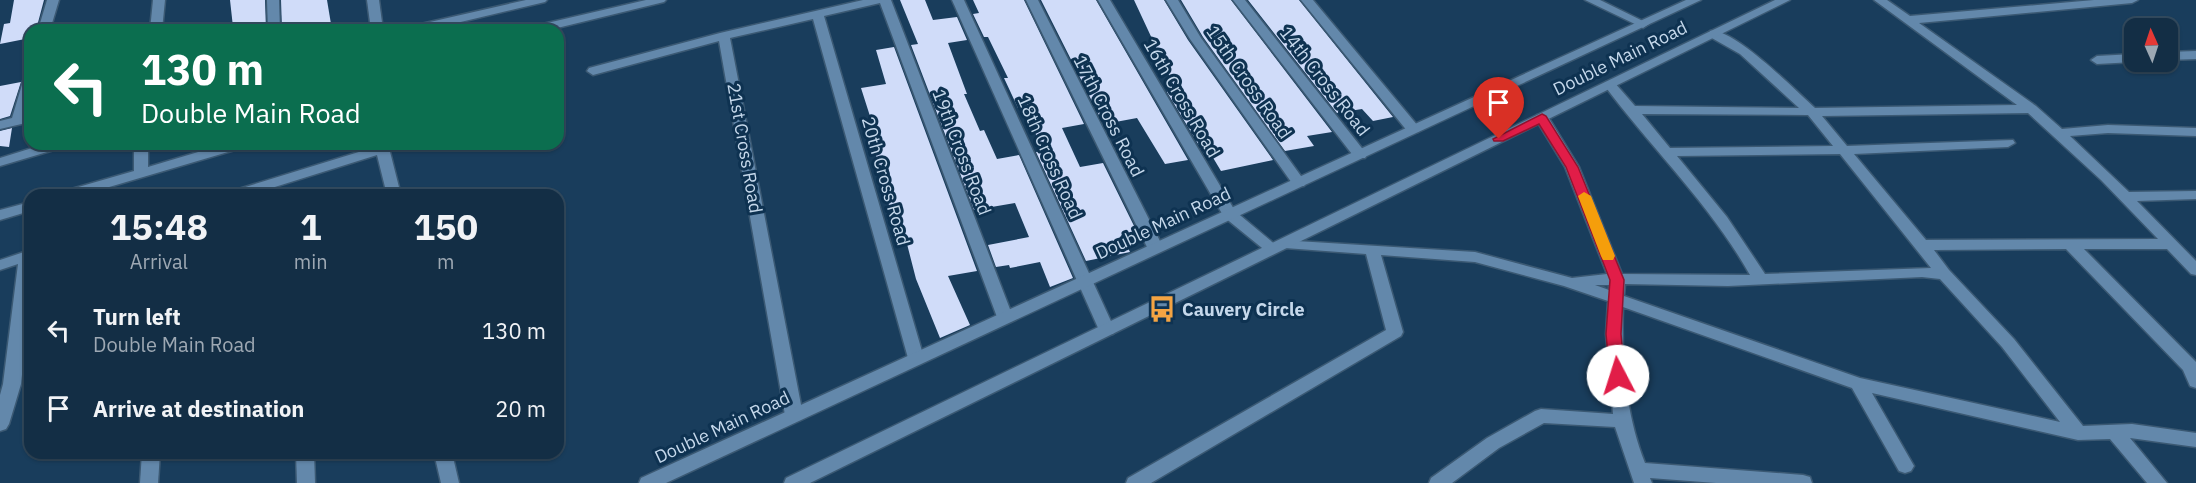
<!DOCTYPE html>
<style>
:root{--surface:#132e45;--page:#1c364c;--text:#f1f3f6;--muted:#9da8b3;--line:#324a5e}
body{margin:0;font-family:"IBM Plex Sans",sans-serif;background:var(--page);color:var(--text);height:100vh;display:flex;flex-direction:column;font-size:22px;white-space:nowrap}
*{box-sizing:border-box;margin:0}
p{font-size:20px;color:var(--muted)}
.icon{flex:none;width:33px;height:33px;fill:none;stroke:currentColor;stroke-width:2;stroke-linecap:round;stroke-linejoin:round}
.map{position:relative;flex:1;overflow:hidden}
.side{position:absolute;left:24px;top:189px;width:540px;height:270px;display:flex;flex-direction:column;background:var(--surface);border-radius:18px;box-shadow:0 2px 4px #0004,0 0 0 2px var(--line)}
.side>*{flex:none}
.guide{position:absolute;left:24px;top:24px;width:540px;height:126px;border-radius:18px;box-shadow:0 2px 4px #0004,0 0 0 2px var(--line);background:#0b6e4f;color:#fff;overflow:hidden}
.needle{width:39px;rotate:357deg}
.controls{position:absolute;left:2124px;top:18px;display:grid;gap:12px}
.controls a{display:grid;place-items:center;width:54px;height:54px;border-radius:12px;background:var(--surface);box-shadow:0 2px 4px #0004,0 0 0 2px var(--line);font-size:30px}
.pin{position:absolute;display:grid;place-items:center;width:51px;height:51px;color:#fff;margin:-62px -26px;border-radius:50% 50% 50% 0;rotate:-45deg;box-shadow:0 0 6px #0007}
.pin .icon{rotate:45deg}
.me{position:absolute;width:66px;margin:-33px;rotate:355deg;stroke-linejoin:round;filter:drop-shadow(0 0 4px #0008)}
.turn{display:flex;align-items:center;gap:21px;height:126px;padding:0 18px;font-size:27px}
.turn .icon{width:78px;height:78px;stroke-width:2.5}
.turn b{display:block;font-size:42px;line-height:51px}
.eta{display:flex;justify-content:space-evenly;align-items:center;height:102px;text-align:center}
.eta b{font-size:36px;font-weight:700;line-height:42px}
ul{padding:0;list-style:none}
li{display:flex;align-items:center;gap:18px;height:78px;padding:0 18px}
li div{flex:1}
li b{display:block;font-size:22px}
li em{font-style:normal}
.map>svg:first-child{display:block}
</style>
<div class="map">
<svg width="2196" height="483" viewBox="0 0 2196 483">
<rect width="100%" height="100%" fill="#193d5c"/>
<g fill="#d0dcf9">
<path d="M 14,0 L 44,0 L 36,30 L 30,30 L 30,38 L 0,44 L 4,24 L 10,23 Z"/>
<path d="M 230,0 L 265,0 L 266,30 L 236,30 L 235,26 L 233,27 Z"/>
<path d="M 281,0 L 327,0 L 332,30 L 282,30 Z"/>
<path d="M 900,0 L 925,0 L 933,20 L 957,17 L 967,40 L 948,43 L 967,94 L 964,94 L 980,131 L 984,130 L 997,159 L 1019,155 L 1073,278 L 1050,287 L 1040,262 L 1010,268 L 1009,265 L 996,267 L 988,245 L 1029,237 L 1015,203 L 974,210 L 911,45 L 918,44 Z"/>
<path d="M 973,0 L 1024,0 L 1084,124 L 1062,128 L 1080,167 L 1103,163 L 1137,232 L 1121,235 L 1130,252 L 1086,261 L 1036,152 L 1043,151 L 1024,107 L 1018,108 L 1004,78 L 1008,78 L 988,37 L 984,37 L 973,14 L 979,13 Z"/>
<path d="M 1041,0 L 1096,0 L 1188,160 L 1165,164 L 1137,118 L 1110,123 L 1108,120 L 1102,121 Z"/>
<path d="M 1134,0 L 1164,0 L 1188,40 L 1273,160 L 1221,171 L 1212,156 L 1206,157 L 1167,92 L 1175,88 Z"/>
<path d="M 1181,0 L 1231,0 L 1332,132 L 1307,136 L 1314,146 L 1285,151 L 1203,37 Z"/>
<path d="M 1248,0 L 1299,0 L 1393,117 L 1373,121 L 1362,109 L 1337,113 Z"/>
<path d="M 894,47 L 977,271 L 948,276 L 970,325 L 940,338 L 916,279 L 907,244 L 904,245 L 893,208 L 890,209 L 871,136 L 876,135 L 861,88 L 886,84 L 876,50 Z"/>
<path d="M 21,82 L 10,116 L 0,119 L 0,86 Z"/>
<path d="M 12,128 L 9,147 L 0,146 L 0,131 Z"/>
</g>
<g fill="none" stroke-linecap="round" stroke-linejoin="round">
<defs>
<g id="minor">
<path d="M 47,0 L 59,0 L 50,30 L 38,30 Z"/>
<path d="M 153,0 L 165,0 L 162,30 L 150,30 Z"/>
<path d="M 267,0 L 279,0 L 280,30 L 268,30 Z"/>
<path d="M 367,0 L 379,0 L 383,30 L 371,30 Z"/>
<path d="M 526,0 L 547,0 L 545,2 L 427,30 L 406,30 L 408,27 Z"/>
<path d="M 646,0 L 666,0 L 664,2 L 549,30 L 528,30 L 530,27 Z"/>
<path d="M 863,0 L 891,0 L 1013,317 L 1011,321 L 999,321 L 997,317 L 880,3 L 824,16 L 924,358 L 922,362 L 910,362 L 908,358 L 813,19 L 730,38 L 803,415 L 800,420 L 794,422 L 788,420 L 785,415 L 719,41 L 593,75 L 587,71 L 589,68 L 720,33 Z"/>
<path d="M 952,0 L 964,0 L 1115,330 L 1113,334 L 1101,334 L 1099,330 Z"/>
<path d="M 1026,0 L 1038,0 L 1163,247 L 1160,250 L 1155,252 L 1147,247 Z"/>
<path d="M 1098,0 L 1110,0 L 1235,211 L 1277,246 L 1280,249 L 1277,252 L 1267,252 L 1224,217 Z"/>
<path d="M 1166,0 L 1178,0 L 1201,38 L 1306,183 L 1304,186 L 1294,186 L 1190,39 Z"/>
<path d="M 1233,0 L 1245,0 L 1365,152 L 1367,155 L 1365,158 L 1355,158 Z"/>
<path d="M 1301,0 L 1313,0 L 1418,126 L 1420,129 L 1418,132 L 1408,132 Z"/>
<path d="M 1585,0 L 1600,0 L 1649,24 L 1643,28 L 1639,26 Z"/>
<path d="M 1874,0 L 1887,0 L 1910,16 L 2094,0 L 2138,0 L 2132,3 L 1919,23 L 2036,106 L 2062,129 L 2108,125 L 2196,128 L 2196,136 L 2108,133 L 2070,136 L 2129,192 L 2196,191 L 2196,199 L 2137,201 L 2196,261 L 2196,275 L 2191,274 L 2167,249 L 2084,249 L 2196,362 L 2196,388 L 2190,386 L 2183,370 L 2066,249 L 1934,250 L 1949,270 L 2014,339 L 2083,426 L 2132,424 L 2196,433 L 2196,447 L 2130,438 L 2167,483 L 2147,483 L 2110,439 L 2078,440 L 1872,393 L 1914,466 L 1911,471 L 1905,473 L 1899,471 L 1852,388 L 1623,307 C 1621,358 1626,415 1645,463 L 1803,475 L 1810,477 L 1812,483 L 1716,483 L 1650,478 L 1652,483 L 1634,483 L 1615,427 L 1544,423 L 1499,448 L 1452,483 L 1429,483 L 1431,478 L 1487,438 L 1535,411 L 1541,409 L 1613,414 L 1606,334 L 1608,301 L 1564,286 L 1475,262 L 1381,255 L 1403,332 L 1401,336 L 1151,483 L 1126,483 L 1128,478 L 1386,330 L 1366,254 L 1285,248 L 1277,243 L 1280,240 L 1475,252 L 1572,278 L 1607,274 L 1565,167 L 1535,118 L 1537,115 L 1547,115 L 1579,167 L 1622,274 L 1750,275 C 1710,204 1652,149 1604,85 L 1606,82 L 1614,82 L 1635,106 L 1799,108 L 1740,54 L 1710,37 L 1710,31 C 1733,27 1796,91 1815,108 L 2017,105 ZM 2028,113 L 2101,180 L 2158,239 L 1926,240 L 1854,154 L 2008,147 L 2015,143 L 2013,140 L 1847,146 L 1822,116 ZM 1642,114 L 1808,115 L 1833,146 L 1670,148 ZM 1840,154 L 1931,268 L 1765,274 L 1727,217 L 1677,156 ZM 1922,277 L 1940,279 L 2002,347 L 2060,422 L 1860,378 L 1624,296 L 1625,284 L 1728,286 ZM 1595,285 L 1609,285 L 1609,290 Z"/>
<path d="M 2196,51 L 2196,59 L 2168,60 L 2168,52 Z"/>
<path d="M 2134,54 L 2134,62 L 2097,64 L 2091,60 L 2097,56 Z"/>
<path d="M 30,74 L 30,101 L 26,115 L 30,114 L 30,122 L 0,129 L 0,121 L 12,118 L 24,78 Z"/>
<path d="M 45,144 L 66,144 L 64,147 L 0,166 L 0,158 Z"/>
<path d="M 134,144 L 148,144 L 148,167 L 225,144 L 247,144 L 245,147 L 82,195 L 59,195 L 61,192 L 134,171 Z"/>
<path d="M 374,144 L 388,144 L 401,195 L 387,195 L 377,155 L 249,195 L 227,195 L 229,192 L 375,147 Z"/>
<path d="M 30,202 L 30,211 L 0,220 L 0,210 Z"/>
<path d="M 30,250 L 30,298 L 21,384 L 9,424 L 6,429 L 0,431 L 0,395 L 3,384 L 18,264 L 0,270 L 0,260 Z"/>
<path d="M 142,453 L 160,453 L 158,483 L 140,483 Z"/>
<path d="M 296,453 L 314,453 L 315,483 L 297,483 Z"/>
<path d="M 434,453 L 452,453 L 459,483 L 441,483 Z"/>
</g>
<g id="tertiary">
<path d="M 1686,0 L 1701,0 L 666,483 L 639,483 L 641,478 Z"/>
<path d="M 1775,0 L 1790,0 L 810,483 L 784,483 L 786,478 Z"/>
</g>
</defs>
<use href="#minor" stroke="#3b5973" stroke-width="3"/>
<use href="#tertiary" stroke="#3b5973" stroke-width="3"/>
<use href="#minor" fill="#6388ab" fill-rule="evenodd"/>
<use href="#tertiary" fill="#6388ab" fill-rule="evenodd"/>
</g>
<path fill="#e11d48" stroke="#92132f" stroke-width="1.5" d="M 1542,114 L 1546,116 L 1578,167 L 1624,280 L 1621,334 L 1625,376 L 1623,380 L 1612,380 L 1610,376 L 1606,334 L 1610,280 L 1566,167 L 1539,124 L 1503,141 L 1494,141 L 1493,139 Z"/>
<path fill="#f59e0b" d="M 1584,192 L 1591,196 L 1615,256 L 1613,260 L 1603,260 L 1601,256 L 1578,196 Z"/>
<defs>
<symbol id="bus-bare" viewBox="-9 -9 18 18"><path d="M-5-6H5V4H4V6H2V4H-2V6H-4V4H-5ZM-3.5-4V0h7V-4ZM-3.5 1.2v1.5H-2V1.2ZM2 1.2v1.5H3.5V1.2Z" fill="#f4a443" stroke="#0e3251" stroke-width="2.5" paint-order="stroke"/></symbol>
</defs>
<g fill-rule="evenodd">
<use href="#bus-bare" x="1143" y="290" width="38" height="38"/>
</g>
<g text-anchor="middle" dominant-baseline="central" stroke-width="6" stroke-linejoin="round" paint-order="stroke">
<g font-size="18" fill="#c5d8eb" stroke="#0e3251">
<text transform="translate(1620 58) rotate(-26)">Double Main Road</text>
<text transform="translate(1325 81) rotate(52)">14th Cross Road</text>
<text transform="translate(1249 82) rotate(55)">15th Cross Road</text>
<text transform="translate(1182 98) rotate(60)">16th Cross Road</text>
<text transform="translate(1109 116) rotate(63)">17th Cross Road</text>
<text transform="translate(745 148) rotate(80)">21st Cross Road</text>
<text transform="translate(962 152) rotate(69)">19th Cross Road</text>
<text transform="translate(1050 157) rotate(66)">18th Cross Road</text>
<text transform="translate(886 181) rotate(74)">20th Cross Road</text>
<text transform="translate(1163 223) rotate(-25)">Double Main Road</text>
<text transform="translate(722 427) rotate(-25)">Double Main Road</text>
</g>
<g font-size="18" font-weight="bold" fill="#c5d8eb" stroke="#0e3251" text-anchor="start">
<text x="1182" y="309">Cauvery Circle</text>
</g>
</g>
</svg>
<div class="controls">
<a><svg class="needle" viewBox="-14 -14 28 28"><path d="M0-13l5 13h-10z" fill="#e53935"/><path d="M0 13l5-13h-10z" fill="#9da8b3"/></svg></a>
</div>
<div class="pin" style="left:1499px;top:139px;background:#d93025"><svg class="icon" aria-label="arrive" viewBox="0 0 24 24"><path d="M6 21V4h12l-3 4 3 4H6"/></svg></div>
<svg class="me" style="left:1618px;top:376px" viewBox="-20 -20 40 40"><circle r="19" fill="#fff"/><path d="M0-13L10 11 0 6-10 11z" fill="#e11d48"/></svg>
<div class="guide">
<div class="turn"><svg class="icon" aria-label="left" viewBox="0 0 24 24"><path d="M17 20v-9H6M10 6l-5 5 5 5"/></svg><div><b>130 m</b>Double Main Road</div></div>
</div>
<section class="side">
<div class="eta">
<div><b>15:48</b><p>Arrival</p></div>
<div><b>1</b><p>min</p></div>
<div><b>150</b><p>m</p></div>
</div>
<ul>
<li><svg class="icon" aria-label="left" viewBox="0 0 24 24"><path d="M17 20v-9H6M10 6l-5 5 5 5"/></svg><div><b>Turn left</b><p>Double Main Road</p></div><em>130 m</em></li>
<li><svg class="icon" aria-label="arrive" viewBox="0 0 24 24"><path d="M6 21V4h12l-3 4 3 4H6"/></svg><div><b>Arrive at destination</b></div><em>20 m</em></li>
</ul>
</section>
</div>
